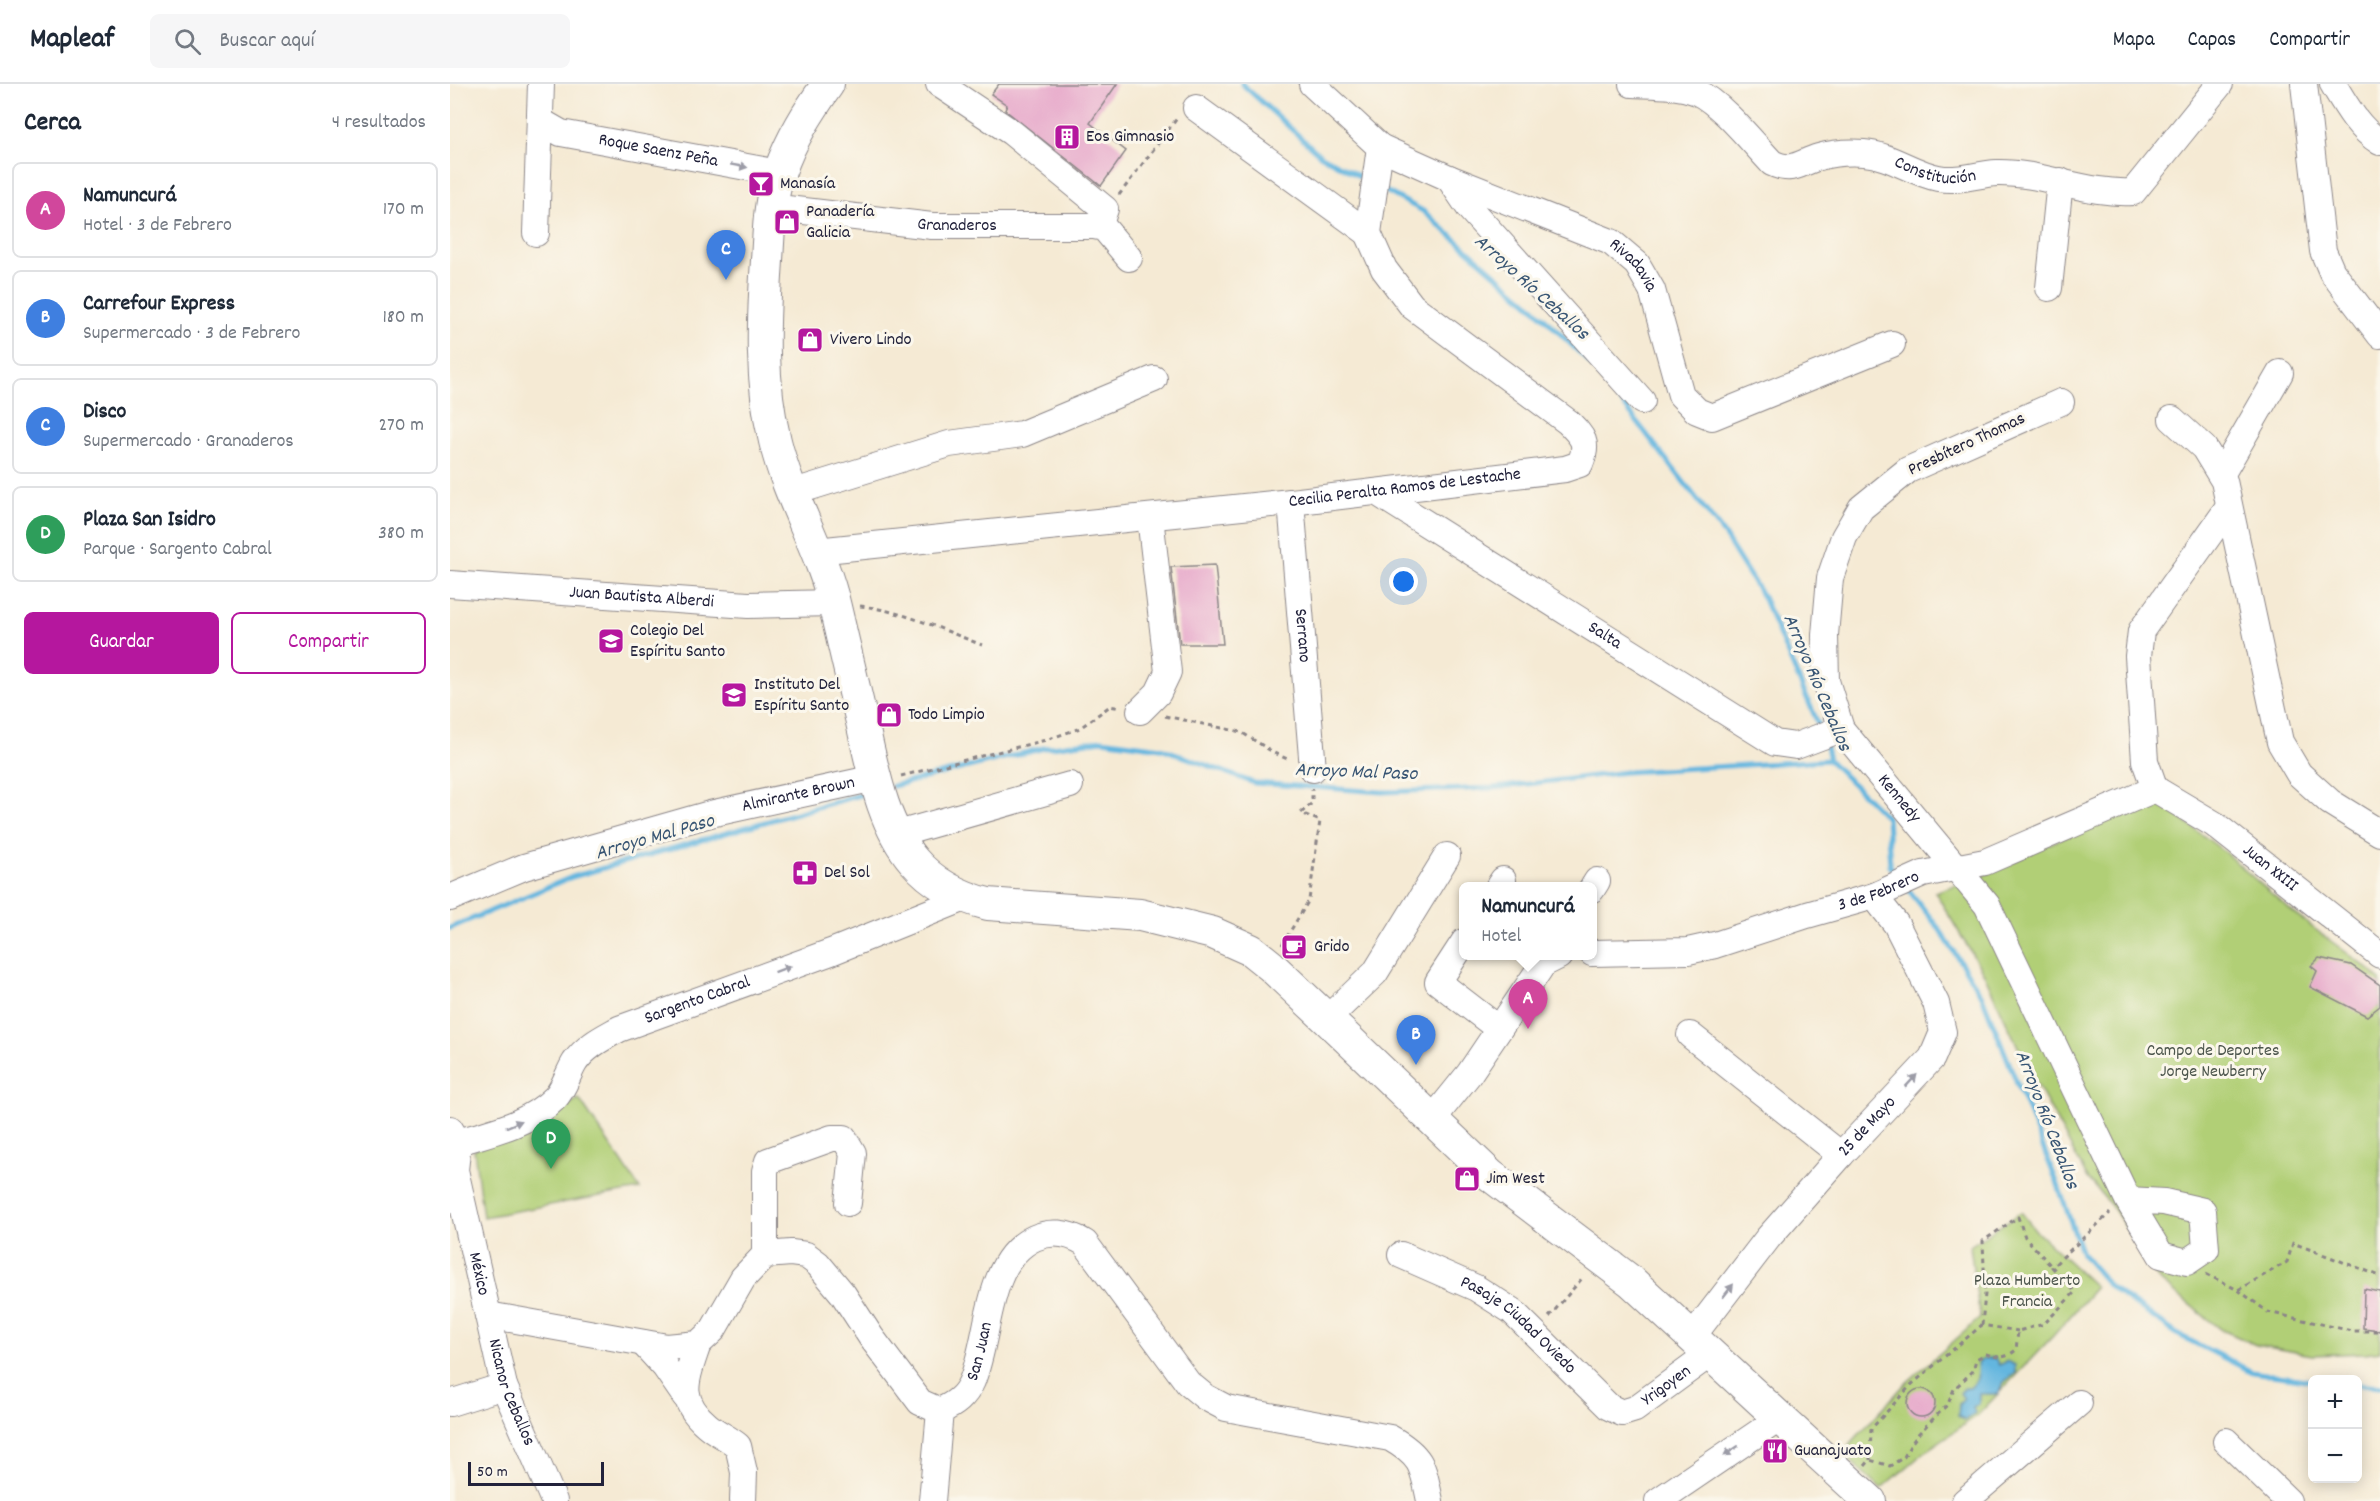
<!DOCTYPE html>
<html lang="es">
<head>
<meta charset="utf-8">
<style>
	body { margin:0; font-family:Dekko,sans-serif; background:#f6f6f7; color:#1f2937 }
	.controls { position:absolute; right:18px; bottom:18px; display:grid; overflow:hidden; border-radius:9px; box-shadow:0 3px 15px #0003 }
	.controls button { width:54px; height:54px; display:grid; place-items:center; padding:0; border:0; border-bottom:2px solid #e0e1e3; background:#fff; color:#1f2937; font:30px sans-serif }
	.scale { position:absolute; left:18px; bottom:15px; width:136px; box-sizing:border-box; padding-left:6px; border:3px solid #22223b; border-top:0; font-size:16px; line-height:21px; white-space:nowrap; color:#22223b; -webkit-text-stroke:4px #fbf7ec; paint-order:stroke }
	.you { position:absolute; left:954px; top:498px; width:21px; height:21px; margin:-15px; border:4px solid #fff; border-radius:50%; background:#1a73e8; box-shadow:0 0 0 9px #1a73e833 }
	.badge { display:grid; place-items:center; width:39px; height:39px; border-radius:50%; background:#b5179e; color:#fff; font-size:20px; font-weight:700 }
	.pin { position:absolute; translate:-50% -50px; filter:drop-shadow(0 2px 3px #0008) }
	.pin::after { content:''; position:absolute; top:32px; width:21px; height:18px; background:inherit; clip-path:polygon(0 0,100% 0,50% 100%) }
	.popup { position:absolute; left:1009px; top:798px; width:138px; height:78px; box-sizing:border-box; display:grid; place-content:center; border-radius:9px; background:#fff; filter:drop-shadow(0 2px 4px #0005); font-size:20px; white-space:nowrap; color:#747a83 }
	.popup b { font-size:22px; color:#1f2937 }
	.popup::after { content:''; position:absolute; left:50%; top:100%; margin-left:-12px; border:12px solid transparent; border-top-color:#fff }
	.list { margin:0; padding:0; list-style:none }
	h2 { display:flex; justify-content:space-between; align-items:center; height:78px; margin:0; padding:0 24px; font-size:26px }
	h2 small { font-size:20px; font-weight:400; color:#747a83 }
	.list li { display:grid; grid-template-columns:39px 1fr auto; gap:18px; align-items:center; box-sizing:border-box; height:96px; margin:0 12px 12px; padding:0 12px; border:2px solid #e0e1e3; border-radius:9px }
	.list b { display:block; font-size:22px; white-space:nowrap }
	.list p { margin:0; font-size:20px; white-space:nowrap; color:#747a83 }
	.list em { font-size:20px; font-style:normal; color:#747a83 }
	.actions { display:flex; gap:12px; padding:18px 24px }
	.actions a { flex:1; padding:14px 0; border:2px solid #b5179e; border-radius:9px; text-align:center; font-size:21px; color:#b5179e }
	.actions .main { background:#b5179e; color:#fff }
	.icon { flex:none; width:33px; height:33px; fill:none; stroke:currentColor; stroke-width:2; stroke-linecap:round; stroke-linejoin:round }
	.map { position:relative; flex:none; width:1930px; height:1417px; overflow:hidden }
	header { display:flex; align-items:center; gap:36px; box-sizing:border-box; height:84px; padding:0 30px; background:#fff; border-bottom:2px solid #e0e1e3 }
	header strong { font-size:28px }
	nav { display:flex; gap:33px; margin-inline-start:auto; font-size:21px }
	.search { width:420px; height:54px; background:#f6f6f7; display:flex; align-items:center; gap:15px; box-sizing:border-box; padding:0 21px; border-radius:9px; color:#747a83; font-size:22px }
	main { display:flex }
	aside { flex:1; background:#fff }
	.map>svg:first-child { display:block }
	.green { fill:#b1cf76; stroke:#6a7858; stroke-width:1.5 }
	.water { fill:#63b6df; stroke:#426c8d; stroke-width:1.5 }
	.lines { fill:none; stroke-linecap:round; stroke-linejoin:round }
	.stream { stroke:#63b6df; stroke-width:5 }
	.building { fill:#e7aacb }
	.minor-casing { stroke:#8c8688; stroke-width:28 }
	.major-casing { stroke:#8c8688; stroke-width:34 }
	.path { stroke:#8c8688; stroke-width:3; stroke-dasharray:4.5 4.5; stroke-linecap:butt }
	.minor { stroke:#fff; stroke-width:26 }
	.major { stroke:#fff; stroke-width:32 }
	.oneway { fill:#9c9ca7 }
	.labels { text-anchor:middle; dominant-baseline:central; stroke-width:6; stroke-linejoin:round; paint-order:stroke }
	.poi-label { font-size:18px; fill:#22223b; stroke:#fbf7ec; text-anchor:start }
	.street-label { font-size:18px; fill:#22223b; stroke:#fbf7ec }
	.park-label { font-size:18px; fill:#4d564d; stroke:#fbf7ec }
	.water-label { font-size:20px; font-style:italic; fill:#395674; stroke:#fbf7ec }
</style>
</head>
<body>
<header>
<strong>Mapleaf</strong>
<div class="search"><svg class="icon" aria-label="search" viewBox="0 0 24 24"><circle cx="10" cy="10" r="6"/><path d="M15 15l6 6"/></svg>Buscar aquí</div>
<nav><a>Mapa</a><a>Capas</a><a>Compartir</a></nav>
</header>
<main>
<aside>
<h2>Cerca<small>4 resultados</small></h2>
<ul class="list">
<li><span class="badge" style="background:#d1479c">A</span><div><b>Namuncurá</b><p>Hotel · 3 de Febrero</p></div><em>170 m</em></li>
<li><span class="badge" style="background:#3f7fe0">B</span><div><b>Carrefour Express</b><p>Supermercado · 3 de Febrero</p></div><em>180 m</em></li>
<li><span class="badge" style="background:#3f7fe0">C</span><div><b>Disco</b><p>Supermercado · Granaderos</p></div><em>270 m</em></li>
<li><span class="badge" style="background:#2e9e5b">D</span><div><b>Plaza San Isidro</b><p>Parque · Sargento Cabral</p></div><em>380 m</em></li>
</ul>
<div class="actions"><a class="main">Guardar</a><a>Compartir</a></div>
</aside>
<div class="map">
<svg width="1930" height="1417" viewBox="0 0 1930 1417">
	<rect width="100%" height="100%" fill="#fbf7ec"/>
	<filter id="ink" filterUnits="userSpaceOnUse"><feTurbulence type="fractalNoise" baseFrequency=".0167" numOctaves="2"/><feDisplacementMap in="SourceGraphic" scale="12" xChannelSelector="R" yChannelSelector="G"/><feConvolveMatrix kernelMatrix="1 2 1 2 8 2 1 2 1" color-interpolation-filters="sRGB"/></filter>
	<filter id="wash" filterUnits="userSpaceOnUse"><feTurbulence type="fractalNoise" baseFrequency=".008" numOctaves="4" result="noise"/><feDisplacementMap in="SourceGraphic" scale="24" xChannelSelector="R" yChannelSelector="G"/><feGaussianBlur stdDeviation="1.35" result="paint"/><feColorMatrix in="noise" values="0 0 0 0 0 0 0 0 0 0 0 0 0 0 0 0 0 1.4 0 .05"/><feComposite in="paint" operator="in"/></filter>
	<g filter="url(#wash)">
		<rect width="100%" height="100%" fill="#f5ead4"/>
		<!-- green -->
		<g class="green">
			<path d="M1706,716L1771,765L1846,831L1920,886L1930,896V1267L1915,1269L1862,1271L1806,1261L1770,1245L1708,1195L1664,1125L1637,1093L1575,978L1534,890L1485,808L1529,793L1594,762Z"/>
			<path d="M129,1015L190,1105L33,1133L24,1066Z"/>
			<path d="M1571,1128L1587,1148L1646,1203L1603,1252L1528,1331L1476,1367L1431,1405L1392,1369L1455,1300L1530,1234L1520,1162Z"/>
		</g>
		<!-- water -->
		<path class="water" d="M1535,1274H1545L1549,1281L1558,1277L1565,1281V1289L1554,1298L1548,1310H1529V1319L1523,1323L1525,1329L1515,1336L1508,1332L1509,1320L1514,1315L1510,1309L1514,1304H1520C1534,1290 1523,1292 1529,1277Z"/>
		<g class="lines">
			<!-- stream -->
			<g class="stream">
				<path d="M792,0L870,71L918,97"/>
				<path d="M932,105L973,127L1084,224L1146,285L1271,446L1313,513L1370,644"/>
				<path d="M1375,659L1379,676L1437,734L1440,782L1449,793"/>
				<path d="M443,702L594,664L652,656L711,664L804,699L932,708L1044,704L1176,688L1379,676"/>
				<path d="M1458,805L1490,846L1532,912L1607,1098L1632,1170L1660,1203L1727,1250L1802,1288L1862,1297"/>
				<path d="M0,844L122,793L420,708"/>
				<path d="M1908,1300L1930,1302"/>
			</g>
		</g>
		<g id="blocks">
			<!-- building -->
			<g class="building">
				<path d="M549,0H667L640,39L676,67L651,102L555,26L557,21L541,10Z"/>
				<path d="M765,481L773,560H730L721,483Z"/>
				<path d="M1869,874L1901,881L1930,901V922L1917,932L1860,903L1867,887L1861,882Z"/>
				<path d="M1914,1205L1930,1208V1246L1913,1244Z"/>
				<circle cx="1471" cy="1319" r="14"/>
			</g>
		</g>
	</g>
	<g filter="url(#ink)">
		<use href="#blocks" fill-opacity="0" stroke="#8c8688" stroke-width="1.5"/>
		<g class="lines">
			<defs>
				<g id="minor">
					<path d="M489,0L561,48L655,125L651,137L644,142"/>
					<path id="s1" d="M862,0L930,63L999,94L1161,158L1187,180L1202,206L1231,311L1247,327L1262,333L1442,260"/>
					<path id="s2" d="M1182,0C1202,1 1228,0 1247,8C1272,20 1302,58 1322,79C1343,89 1349,79 1369,73C1383,69 1400,68 1414,69C1441,71 1462,89 1488,94C1509,98 1527,90 1547,89C1593,88 1637,111 1683,108L1770,0"/>
					<path d="M1854,0L1873,167L1882,188L1930,251"/>
					<path d="M1883,0C1896,22 1909,45 1930,58"/>
					<path d="M746,24L918,149"/>
					<path id="s3" d="M90,37L111,49L329,89"/>
					<path d="M999,94L1020,125L1192,317"/>
					<path id="s4" d="M320,123L482,142H644L654,144L679,174"/>
					<path d="M86,149L91,0"/>
					<path d="M1599,204L1610,97"/>
					<path id="s5" d="M1611,318L1458,386L1411,424L1394,453L1380,494L1375,551L1376,597L1391,645L1537,821L1678,1116L1711,1171L1737,1178L1756,1165L1753,1127L1714,1118L1678,1116"/>
					<path d="M1722,335L1754,364L1774,397L1830,658L1849,690L1880,718L1930,749"/>
					<path d="M1771,391L1830,289"/>
					<path id="s6" d="M926,408L1325,659L1346,662L1391,645"/>
					<path d="M341,409L499,360L572,350L704,295"/>
					<path id="s7" d="M841,418L863,685"/>
					<path id="s8" d="M366,467L841,418L1115,385L1130,380C1139,359 1133,353 1118,338L962,222L934,185L918,149L930,63"/>
					<path id="s9" d="M0,500L298,521L384,519"/>
					<path d="M690,627L708,609L718,588L700,433"/>
					<path d="M1705,705L1695,677L1688,572L1691,547L1779,423"/>
					<path id="s10" d="M1705,705L1764,740L1930,871"/>
					<path d="M448,750L620,701"/>
					<path d="M1049,802L1053,796"/>
					<path d="M1142,805L1147,797"/>
					<path id="s11" d="M0,814L74,783L260,730L425,694"/>
					<path d="M1014,858L988,898L1049,945"/>
					<path id="s12" d="M1142,869L1238,867L1265,861L1357,831L1424,812L1473,790L1535,778L1705,705"/>
					<path d="M877,935L925,889L997,772"/>
					<path d="M1240,951L1391,1071"/>
					<path d="M982,1036L1019,990L1093,880L1109,872"/>
					<path id="s13" d="M0,1045L8,1058L5,1086L54,1302L104,1417"/>
					<path id="s14" d="M8,1058C42,1048 79,1040 105,1014C114,1005 118,989 125,978C136,962 153,954 169,945L381,868L515,814"/>
					<path d="M315,1171V1087L318,1077L382,1054H394L403,1069L398,1119"/>
					<path id="s15" d="M951,1171L1026,1204L1062,1227L1159,1323L1172,1329L1185,1325L1260,1270"/>
					<path id="s16" d="M38,1231L217,1263L248,1260L263,1246L293,1194L315,1171L341,1169L356,1171L368,1180L393,1210L421,1253L470,1318L490,1327C505,1320 515,1313 522,1297C535,1264 536,1227 549,1195C564,1157 599,1136 635,1159L738,1299L755,1313L776,1324L940,1354C972,1372 973,1382 980,1417"/>
					<path id="s17" d="M1242,1253L1318,1154L1391,1071L1482,974L1493,948L1486,919L1446,840L1424,812"/>
					<path d="M193,1259L215,1283L235,1312"/>
					<path d="M248,1260C237,1293 225,1314 257,1341C266,1349 279,1354 288,1362L294,1388L293,1417"/>
					<path d="M0,1319L54,1302"/>
					<path d="M1776,1357L1838,1417"/>
					<path d="M482,1417L490,1327"/>
					<path d="M1208,1417L1330,1334"/>
					<path d="M1515,1417L1629,1319"/>
				</g>
				<path id="major" d="M378,0C359,27 341,55 330,87C319,116 319,146 317,176C313,237 310,297 325,357C339,415 372,466 385,523C394,561 403,600 412,638C423,685 432,740 464,777C483,799 510,813 538,820L690,831L763,849L801,866L821,882L877,935L1040,1091L1182,1198L1420,1417"/>
			</defs>
			<!-- minor casing -->
			<use href="#minor" class="minor-casing"/>
			<!-- major casing -->
			<use href="#major" class="major-casing"/>
			<!-- path -->
			<g class="path">
				<path d="M669,111L728,33"/>
				<path d="M410,522C451,526 493,546 532,561"/>
				<path d="M715,632L791,648L826,670L840,676"/>
				<path d="M451,692L596,656L630,644L660,622L670,624"/>
				<path d="M832,861L859,816L870,737L851,729L862,719V705"/>
				<path d="M1756,1190L1788,1206L1837,1178L1843,1159L1930,1192"/>
				<path d="M1788,1206L1818,1228L1902,1247H1930"/>
				<path d="M1099,1233L1134,1192"/>
				<path d="M1532,1241L1535,1210L1533,1157L1568,1133L1575,1153L1602,1183"/>
				<path d="M1420,1376L1421,1345L1461,1301L1532,1241L1568,1247"/>
				<path d="M1415,1382L1420,1376L1440,1382L1454,1373L1461,1360L1469,1349L1498,1320L1504,1305L1523,1287L1526,1275L1536,1270C1549,1274 1555,1275 1566,1266L1568,1247L1594,1240L1625,1208L1602,1183L1660,1129"/>
			</g>
			<!-- minor -->
			<use href="#minor" class="minor"/>
			<!-- major -->
			<use href="#major" class="major"/>
		</g>
		<!-- one-way arrows -->
		<defs><path id="oneway-solid" d="M-6-.8H1V-3.2L6.5 0L1 3.2V.8H-6Z" transform="scale(1.5)"/></defs>
		<g class="oneway">
			<use href="#oneway-solid" transform="translate(289 82) rotate(10)"/>
			<use href="#oneway-solid" transform="translate(333 885) rotate(-20)"/>
			<use href="#oneway-solid" transform="translate(1461 997) rotate(-47)"/>
			<use href="#oneway-solid" transform="translate(64 1040) rotate(-23)"/>
			<use href="#oneway-solid" transform="translate(1278 1207) rotate(-52)"/>
			<use href="#oneway-solid" transform="translate(1281 1367) rotate(146)"/>
		</g>
	</g>
	<!-- icons -->
	<defs>
		<symbol id="building-square" viewBox="-11 -11 22 22"><rect x="-9" y="-9" width="18" height="18" rx="4" fill="#b5179e" stroke="#fbf7ec"/><path d="M-4-6H4V6H1V3H-1V6H-4ZM-2.5-4.3h1.7v1.8h-1.7ZM.8-4.3h1.7v1.8H.8ZM-2.5-1h1.7V.8h-1.7ZM.8-1h1.7V.8H.8Z" fill="#fff"/></symbol>
		<symbol id="bar-square" viewBox="-11 -11 22 22"><rect x="-9" y="-9" width="18" height="18" rx="4" fill="#b5179e" stroke="#fbf7ec"/><path d="M-6-5H6L.8 .8V4.5H3.5V6h-7V4.5H-.8V.8Z" fill="#fff"/></symbol>
		<symbol id="shop-square" viewBox="-11 -11 22 22"><rect x="-9" y="-9" width="18" height="18" rx="4" fill="#b5179e" stroke="#fbf7ec"/><path d="M-5-2.5h2.3a2.7 3.5 0 0 1 5.4 0H5L5.5 6h-11ZM-1.5-2.5h3a1.5 2.3 0 0 0-3 0Z" fill="#fff"/></symbol>
		<symbol id="school-square" viewBox="-11 -11 22 22"><rect x="-9" y="-9" width="18" height="18" rx="4" fill="#b5179e" stroke="#fbf7ec"/><path d="M0-5L7-2L0 1L-7-2ZM-4 1L0 2.5L4 1V4Q0 6-4 4Z" fill="#fff"/></symbol>
		<symbol id="pharmacy-square" viewBox="-11 -11 22 22"><rect x="-9" y="-9" width="18" height="18" rx="4" fill="#b5179e" stroke="#fbf7ec"/><path d="M-2-6h4v4h4v4h-4v4h-4v-4h-4v-4h4Z" fill="#fff"/></symbol>
		<symbol id="cafe-square" viewBox="-11 -11 22 22"><rect x="-9" y="-9" width="18" height="18" rx="4" fill="#b5179e" stroke="#fbf7ec"/><path d="M-5.5-4.5H6V0H3Q3 3.5 0 3.5H-2.5Q-5.5 3.5-5.5 0ZM3-3.2v2h1.7v-2ZM-6 4.5H4V6H-6Z" fill="#fff"/></symbol>
		<symbol id="restaurant-square" viewBox="-11 -11 22 22"><rect x="-9" y="-9" width="18" height="18" rx="4" fill="#b5179e" stroke="#fbf7ec"/><path d="M-5-6h1v4h1v-4h1v4h1v-4h1v5L-1.5 .5V6h-2V.5L-5-1ZM5-6V6H3V1.5H1.5Q1.5-4 5-6Z" fill="#fff"/></symbol>
	</defs>
	<g fill-rule="evenodd">
		<use href="#building-square" x="602" y="38" width="30" height="30"/>
		<use href="#bar-square" x="296" y="85" width="30" height="30"/>
		<use href="#shop-square" x="322" y="123" width="30" height="30"/>
		<use href="#shop-square" x="345" y="241" width="30" height="30"/>
		<use href="#school-square" x="146" y="542" width="30" height="30"/>
		<use href="#school-square" x="269" y="596" width="30" height="30"/>
		<use href="#shop-square" x="424" y="616" width="30" height="30"/>
		<use href="#pharmacy-square" x="340" y="774" width="30" height="30"/>
		<use href="#cafe-square" x="829" y="848" width="30" height="30"/>
		<use href="#shop-square" x="1002" y="1080" width="30" height="30"/>
		<use href="#restaurant-square" x="1310" y="1352" width="30" height="30"/>
	</g>
	<g class="labels">
		<!-- poi labels -->
		<g class="poi-label">
			<text x="636" y="53">Eos Gimnasio</text>
			<text x="330" y="100">Manasía</text>
			<text x="356" y="128">Panadería<tspan x="356" dy="21">Galicia</tspan></text>
			<text x="380" y="256">Vivero Lindo</text>
			<text x="180" y="547">Colegio Del<tspan x="180" dy="21">Espíritu Santo</tspan></text>
			<text x="304" y="601">Instituto Del<tspan x="304" dy="21">Espíritu Santo</tspan></text>
			<text x="458" y="631">Todo Limpio</text>
			<text x="374" y="789">Del Sol</text>
			<text x="864" y="863">Grido</text>
			<text x="1036" y="1095">Jim West</text>
			<text x="1344" y="1367">Guanajuato</text>
		</g>
		<!-- street labels -->
		<g class="street-label">
			<text stroke="none"><textPath href="#s3" startOffset="123">Roque Saenz Peña</textPath></text>
			<text stroke="none"><textPath href="#s2" startOffset="339">Constitución</textPath></text>
			<text stroke="none"><textPath href="#s4" startOffset="188">Granaderos</textPath></text>
			<text stroke="none"><textPath href="#s1" startOffset="375">Rivadavia</textPath></text>
			<text transform="translate(1517 361) rotate(-25)">Presbítero Thomas</text>
			<text stroke="none"><textPath href="#s8" startOffset="592">Cecilia Peralta Ramos de Lestache</textPath></text>
			<text stroke="none"><textPath href="#s9" startOffset="192">Juan Bautista Alberdi</textPath></text>
			<text stroke="none"><textPath href="#s7" startOffset="134">Serrano</textPath></text>
			<text stroke="none"><textPath href="#s6" startOffset="270">Salta</textPath></text>
			<text stroke="none"><textPath href="#s11" startOffset="364">Almirante Brown</textPath></text>
			<text stroke="none"><textPath href="#s5" startOffset="549">Kennedy</textPath></text>
			<text stroke="none"><textPath href="#s10" startOffset="140">Juan XXIII</textPath></text>
			<text stroke="none"><textPath href="#s12" startOffset="296">3 de Febrero</textPath></text>
			<text stroke="none"><textPath href="#s14" startOffset="288">Sargento Cabral</textPath></text>
			<text stroke="none"><textPath href="#s17" startOffset="274">25 de Mayo</textPath></text>
			<text stroke="none"><textPath href="#s13" startOffset="150">México</textPath></text>
			<text stroke="none"><textPath href="#s15" startOffset="138">Pasaje Ciudad Oviedo</textPath></text>
			<text stroke="none"><textPath href="#s16" startOffset="651">San Juan</textPath></text>
			<text stroke="none"><textPath href="#s15" startOffset="328">Yrigoyen</textPath></text>
			<text stroke="none"><textPath href="#s13" startOffset="273">Nicanor Ceballos</textPath></text>
		</g>
		<!-- park labels -->
		<g class="park-label">
			<text x="1763" y="967">Campo de Deportes<tspan x="1763" dy="21">Jorge Newberry</tspan></text>
			<text x="1577" y="1197">Plaza Humberto<tspan x="1577" dy="21">Francia</tspan></text>
		</g>
		<!-- water labels -->
		<g class="water-label">
			<text transform="translate(1081 204) rotate(42)">Arroyo Río Ceballos</text>
			<text transform="translate(1366 599) rotate(67)">Arroyo Río Ceballos</text>
			<text transform="translate(906 689) rotate(2)">Arroyo Mal Paso</text>
			<text transform="translate(205 754) rotate(-16)">Arroyo Mal Paso</text>
			<text transform="translate(1596 1036) rotate(69)">Arroyo Río Ceballos</text>
		</g>
	</g>
</svg>
<div class="controls">
<button>+</button>
<button>−</button>
</div>
<div class="scale">50 m</div>
<div class="you"></div>
<div class="pin badge" style="left:1078px;top:945px;background:#d1479c">A</div>
<div class="popup"><b>Namuncurá</b>Hotel</div>
<div class="pin badge" style="left:966px;top:981px;background:#3f7fe0">B</div>
<div class="pin badge" style="left:276px;top:196px;background:#3f7fe0">C</div>
<div class="pin badge" style="left:101px;top:1085px;background:#2e9e5b">D</div>
</div>
</main>
</body>
</html>
